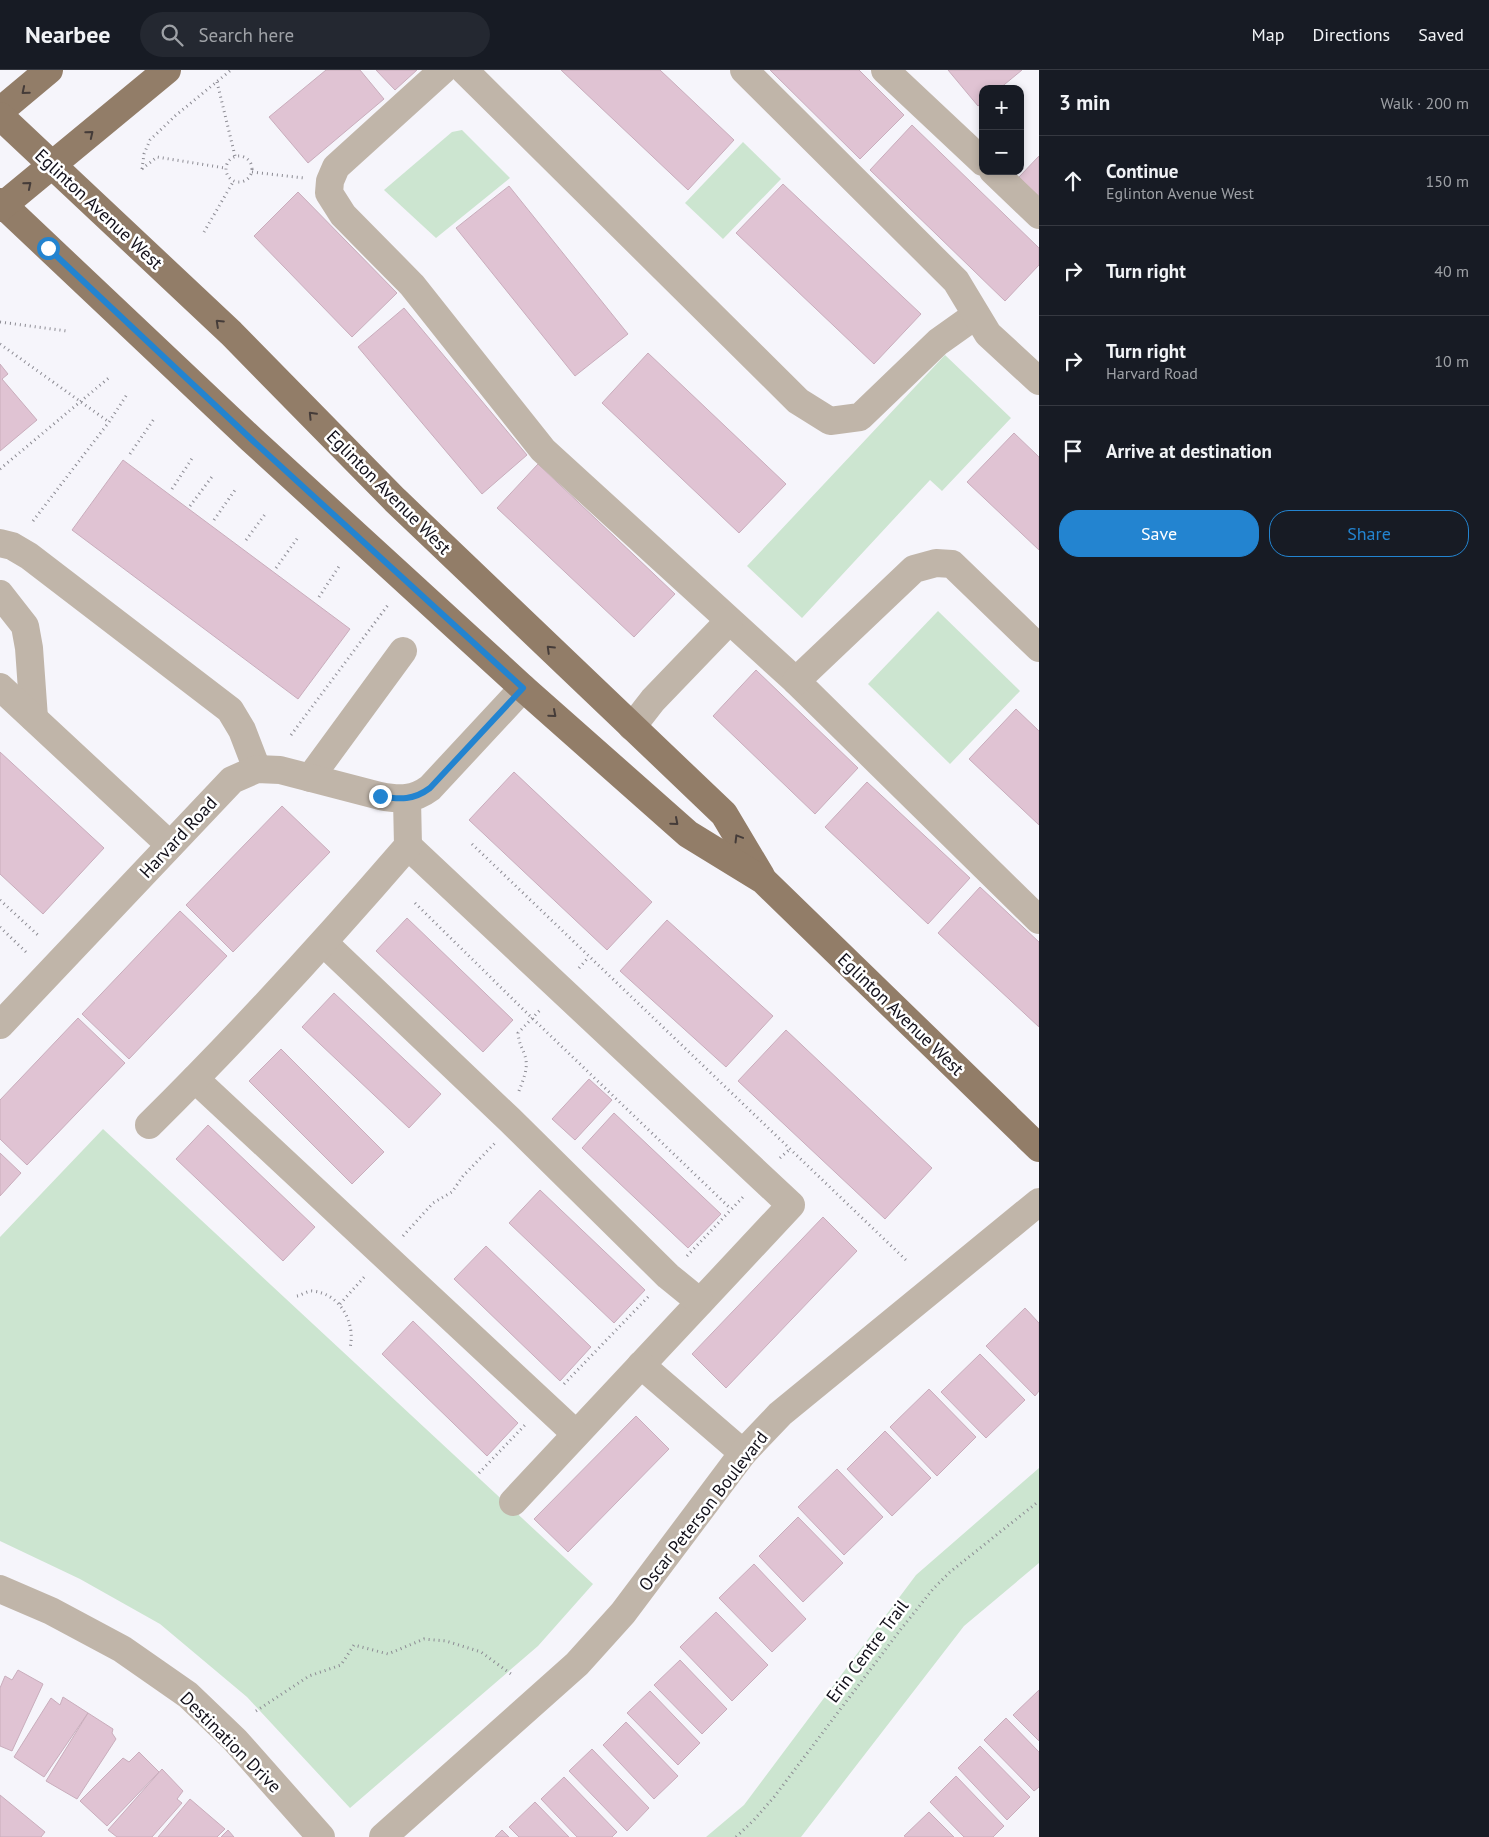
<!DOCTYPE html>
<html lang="en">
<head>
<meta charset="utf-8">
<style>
	body { margin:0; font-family:"PT Sans",sans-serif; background:#242831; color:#f1f3f6 }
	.controls { position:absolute; right:15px; top:15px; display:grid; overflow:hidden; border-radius:10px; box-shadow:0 2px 8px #0003 }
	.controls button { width:45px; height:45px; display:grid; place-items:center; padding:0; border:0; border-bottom:1px solid #363941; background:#171b24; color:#f1f3f6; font:25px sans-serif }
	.stop { position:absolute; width:15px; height:15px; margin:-11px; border:4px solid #2384d0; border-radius:50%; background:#fff }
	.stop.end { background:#2384d0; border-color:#fff; box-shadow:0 1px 5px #0008 }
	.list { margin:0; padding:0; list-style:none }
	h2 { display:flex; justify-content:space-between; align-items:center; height:65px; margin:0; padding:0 20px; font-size:21px }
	h2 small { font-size:16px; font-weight:400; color:#9ea1a6 }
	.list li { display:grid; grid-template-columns:32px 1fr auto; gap:15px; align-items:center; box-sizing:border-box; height:90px; padding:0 20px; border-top:1px solid #363941 }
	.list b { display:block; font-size:19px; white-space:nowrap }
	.list p { margin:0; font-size:16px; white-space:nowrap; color:#9ea1a6 }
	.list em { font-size:16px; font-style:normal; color:#9ea1a6 }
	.actions { display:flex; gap:10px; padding:15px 20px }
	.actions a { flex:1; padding:11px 0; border:1px solid #2384d0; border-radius:20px; text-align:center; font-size:18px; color:#2384d0 }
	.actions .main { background:#2384d0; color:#fff }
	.icon { flex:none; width:28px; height:28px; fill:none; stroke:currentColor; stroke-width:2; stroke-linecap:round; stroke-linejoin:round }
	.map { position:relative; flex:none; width:1039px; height:1767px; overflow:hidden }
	header { display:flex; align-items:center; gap:30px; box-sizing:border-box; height:70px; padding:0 25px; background:#171b24; border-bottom:1px solid #363941 }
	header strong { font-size:24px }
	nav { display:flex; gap:28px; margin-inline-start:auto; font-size:18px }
	.search { width:350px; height:45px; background:#242831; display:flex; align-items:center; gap:12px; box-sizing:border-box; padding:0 18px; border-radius:28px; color:#9ea1a6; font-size:19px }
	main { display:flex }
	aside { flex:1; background:#171b24 }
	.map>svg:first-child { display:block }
	.green { fill:#cce5d0 }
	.building { fill:#e0c3d3; stroke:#c9adbc }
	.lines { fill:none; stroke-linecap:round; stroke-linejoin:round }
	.path { stroke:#8c8b93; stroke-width:3; stroke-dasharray:1 4; stroke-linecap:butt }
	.minor { stroke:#c0b5a9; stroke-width:28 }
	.major { stroke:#927d68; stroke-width:28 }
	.oneway { stroke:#453c39 }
	.route { stroke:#2384d0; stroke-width:6 }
	.labels { text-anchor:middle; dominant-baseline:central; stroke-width:5; stroke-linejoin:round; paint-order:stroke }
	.street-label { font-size:18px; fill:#12101a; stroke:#fff }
</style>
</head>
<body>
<header>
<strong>Nearbee</strong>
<div class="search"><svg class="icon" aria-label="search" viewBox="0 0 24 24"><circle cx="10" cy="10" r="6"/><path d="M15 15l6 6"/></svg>Search here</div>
<nav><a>Map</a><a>Directions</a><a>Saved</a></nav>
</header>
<main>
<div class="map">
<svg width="1039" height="1767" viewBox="0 0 1039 1767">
	<rect width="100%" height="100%" fill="#f6f5fb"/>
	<!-- green -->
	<g class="green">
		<path d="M462,60L510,108L436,168L384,120L452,62Z"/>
		<path d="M743,72L781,109L723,169L685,133Z"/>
		<path d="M945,285L1011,348L942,421L930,410L802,548L747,496Z"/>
		<path d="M938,541L1020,621L950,694L868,614Z"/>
		<path d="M103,1059L593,1514L538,1576L350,1738L247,1627L160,1554L80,1509L0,1471V1167Z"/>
		<path d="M1039,1398V1493L964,1556L801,1767H706L744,1735L916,1505Z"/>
	</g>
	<!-- building -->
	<g class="building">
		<path d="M326,0H360L384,29L308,93L269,47Z"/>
		<path d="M376,0H417L395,20Z"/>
		<path d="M561,0H660L734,70L688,120Z"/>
		<path d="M770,0H859L904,45L860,89Z"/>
		<path d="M948,0H1022L999,19H983V32L978,36Z"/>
		<path d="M912,55L1039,178V195L1005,231L870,100Z"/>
		<path d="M1039,86V127L1019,107Z"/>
		<path d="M783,114L921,244L874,294L736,163Z"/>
		<path d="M509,116L628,264L575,306L456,158Z"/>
		<path d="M298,122L397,223L352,267L254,166Z"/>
		<path d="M404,238L527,385L482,424L358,277Z"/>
		<path d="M648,283L786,414L739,463L602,333Z"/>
		<path d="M0,294L8,304L2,309L37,350L0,381Z"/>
		<path d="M1014,363L1039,387V480L967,412Z"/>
		<path d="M123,390L350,559L298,629L72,460Z"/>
		<path d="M538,394L675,524L634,567L497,438Z"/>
		<path d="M756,600L858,698L815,744L713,646Z"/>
		<path d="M1016,639L1039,661V755L969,689Z"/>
		<path d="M0,682L104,778L43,844L0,804Z"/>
		<path d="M514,702L652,832L607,880L469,750Z"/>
		<path d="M867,712L970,808L928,854L825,757Z"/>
		<path d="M282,736L330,782L233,882L186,835Z"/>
		<path d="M980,817L1039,872V957L938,863Z"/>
		<path d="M180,841L227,886L129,989L82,944Z"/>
		<path d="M407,848L513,950L483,982L376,881Z"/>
		<path d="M667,850L773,946L726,997L620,901Z"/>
		<path d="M334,923L441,1024L409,1058L302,957Z"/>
		<path d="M78,948L125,993L27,1095L0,1069V1030Z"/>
		<path d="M786,960L932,1098L885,1149L738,1011Z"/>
		<path d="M281,979L384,1082L352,1114L249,1011Z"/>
		<path d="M589,1009L612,1030L575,1070L552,1049Z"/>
		<path d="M614,1043L721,1144L688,1178L582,1078Z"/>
		<path d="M208,1055L315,1157L283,1191L176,1089Z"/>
		<path d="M0,1083L21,1103L0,1126Z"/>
		<path d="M540,1120L645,1220L614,1253L509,1153Z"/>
		<path d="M823,1147L857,1181L726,1318L692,1284Z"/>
		<path d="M486,1176L591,1277L560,1311L454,1209Z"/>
		<path d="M1025,1238L1039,1253V1321L1035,1326L986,1276Z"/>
		<path d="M413,1251L518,1353L487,1386L382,1284Z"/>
		<path d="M980,1284L1025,1330L986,1368L941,1322Z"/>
		<path d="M929,1319L976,1367L937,1406L890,1357Z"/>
		<path d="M636,1346L669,1379L568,1482L534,1449Z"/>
		<path d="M885,1361L931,1408L892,1446L847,1399Z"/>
		<path d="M837,1399L883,1447L844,1485L798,1437Z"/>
		<path d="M798,1447L843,1493L803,1532L759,1486Z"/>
		<path d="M754,1494L806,1549L772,1582L719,1528Z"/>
		<path d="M716,1542L768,1595L732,1631L680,1577Z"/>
		<path d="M680,1590L727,1639L702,1664L654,1615Z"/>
		<path d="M18,1600L43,1614L12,1681L0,1676V1618L5,1606L12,1610Z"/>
		<path d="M1039,1620V1671L1013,1645Z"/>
		<path d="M650,1621L700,1673L678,1695L627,1643Z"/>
		<path d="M63,1627L88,1643L44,1707L14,1687L51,1628L60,1635Z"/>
		<path d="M88,1643L113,1659L112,1663L116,1669L77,1729L46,1711Z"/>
		<path d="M1006,1648L1039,1682V1717L1034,1721L984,1670Z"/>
		<path d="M626,1652L678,1706L654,1729L603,1675Z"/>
		<path d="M980,1676L1030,1727L1007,1750L958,1698Z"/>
		<path d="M592,1679L649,1738L627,1761L569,1701Z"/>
		<path d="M139,1682L159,1702L107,1756L80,1731L123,1688L129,1692Z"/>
		<path d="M162,1699L183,1721L177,1729L182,1733L152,1767H117L108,1760Z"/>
		<path d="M956,1706L1004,1756L993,1767H964L930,1732Z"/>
		<path d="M564,1707L617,1762L612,1767H577L541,1729Z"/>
		<path d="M0,1725L45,1762L41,1767H0Z"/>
		<path d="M190,1729L225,1759L217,1767H158Z"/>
		<path d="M535,1732L569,1767H519L509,1757Z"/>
		<path d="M929,1742L954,1767H906L904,1766Z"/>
		<path d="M228,1760L234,1767H221Z"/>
		<path d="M502,1760L509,1767H495Z"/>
	</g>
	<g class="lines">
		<!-- path -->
		<g class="path">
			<path d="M217,12L235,86"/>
			<circle cx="239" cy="99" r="13"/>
			<path d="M142,99L144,84L150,70L175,46L231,0"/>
			<path d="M142,99L157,87L225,98"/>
			<path d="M252,102L304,108"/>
			<path d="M204,162L233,112"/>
			<path d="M0,252L67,261"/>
			<path d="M0,274L109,352"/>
			<path d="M130,384L154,349"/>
			<path d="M0,399L111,306"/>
			<path d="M172,419L193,387"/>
			<path d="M190,436L214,404"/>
			<path d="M214,450L235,420"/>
			<path d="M33,451L109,352L128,323"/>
			<path d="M246,470L266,443"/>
			<path d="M276,498L299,466"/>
			<path d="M319,527L340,495"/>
			<path d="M291,665L388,535"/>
			<path d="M472,774L908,1192"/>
			<path d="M0,830L40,867"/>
			<path d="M415,833L532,948L731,1139"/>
			<path d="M0,857L28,884"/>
			<path d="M579,898L589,887"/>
			<path d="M519,1021C523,1010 529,998 525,986C522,977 519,974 518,963L541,939"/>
			<path d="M780,1088L790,1079"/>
			<path d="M403,1166L433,1133L452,1122L463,1106L495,1073"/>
			<path d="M687,1186L743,1127"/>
			<path d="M297,1226C302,1225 307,1221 312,1221C340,1223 356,1253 350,1278"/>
			<path d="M340,1234L366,1205"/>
			<path d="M564,1314L650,1225"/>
			<path d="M479,1403L525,1355"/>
			<path d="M256,1641L309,1606L341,1595L354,1575L388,1584L424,1569L446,1571L481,1582L511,1604"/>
			<path d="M736,1767L754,1750L774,1727L901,1559L933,1519L950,1502L1039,1431"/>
		</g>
		<!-- minor -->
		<g class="minor">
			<path d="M443,0L336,97L330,111L329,123L343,145L412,215L543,380L796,611L1039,850"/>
			<path d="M464,0L798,331L830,351L860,347L938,272L976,245"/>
			<path d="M744,0L956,211L988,264L1039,311"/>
			<path d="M885,0L983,92"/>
			<path d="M993,101L1039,145"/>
			<path d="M0,473L12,476L29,486L230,640L242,660L257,699"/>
			<path d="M0,524L25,556L29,578L34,648"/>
			<path d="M796,611L914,499L936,493L952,494L1039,578"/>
			<path d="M0,617L170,775"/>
			<path d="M632,657L653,630L729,551"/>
			<path d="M310,708L403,581"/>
			<path d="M408,776L791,1135L513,1432"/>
			<path d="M324,873L510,1050L668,1206L700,1232"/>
			<path d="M0,955L232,710L257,699L280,700L380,726C400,730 414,730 430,718L523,618"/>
			<path d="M195,1009L576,1364"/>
			<path d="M149,1055C239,966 325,872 408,776L407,729"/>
			<path d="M641,1295L743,1383"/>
			<path d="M0,1519L51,1541L122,1579L188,1625L235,1670L321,1767"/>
			<path d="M383,1767L577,1594L623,1543L743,1383L780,1344L1039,1132"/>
		</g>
		<!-- major -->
		<g class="major">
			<path d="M0,41L49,0"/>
			<path d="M0,46L231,263L395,430L724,744L761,806"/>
			<path d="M0,132L251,369L523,618L688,764L763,810L1039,1078"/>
			<path d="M0,138L167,0"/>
		</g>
	</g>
	<!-- one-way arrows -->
	<defs><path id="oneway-chevron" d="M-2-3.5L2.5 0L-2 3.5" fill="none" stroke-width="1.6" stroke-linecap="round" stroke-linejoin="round" transform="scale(1.25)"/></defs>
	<g class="oneway">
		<use href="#oneway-chevron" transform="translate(25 21) rotate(140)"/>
		<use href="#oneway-chevron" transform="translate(90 64) rotate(-39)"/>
		<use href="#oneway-chevron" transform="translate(28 115) rotate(-40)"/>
		<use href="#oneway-chevron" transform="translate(219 253) rotate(-137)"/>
		<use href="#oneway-chevron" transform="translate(312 345) rotate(-134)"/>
		<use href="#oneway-chevron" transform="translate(550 579) rotate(-136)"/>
		<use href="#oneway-chevron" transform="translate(553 644) rotate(41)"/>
		<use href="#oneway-chevron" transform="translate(675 752) rotate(41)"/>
		<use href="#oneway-chevron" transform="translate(738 768) rotate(-121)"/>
	</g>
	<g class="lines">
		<!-- route -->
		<path class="route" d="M48,178L251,369L523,618L430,718C414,730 400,730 380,726"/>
	</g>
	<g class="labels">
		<!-- street labels -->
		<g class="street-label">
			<text transform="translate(99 139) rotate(43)">Eglinton Avenue West</text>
			<text transform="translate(389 422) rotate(45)">Eglinton Avenue West</text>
			<text transform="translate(178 767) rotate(-47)">Harvard Road</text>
			<text transform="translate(901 944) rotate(44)">Eglinton Avenue West</text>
			<text transform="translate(703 1441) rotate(-52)">Oscar Peterson Boulevard</text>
			<text transform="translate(867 1581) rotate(-53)">Erin Centre Trail</text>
			<text transform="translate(231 1672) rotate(45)">Destination Drive</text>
		</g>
	</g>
</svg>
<div class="controls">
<button>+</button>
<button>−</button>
</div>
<div class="stop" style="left:48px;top:178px"></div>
<div class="stop end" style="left:380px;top:726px"></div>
</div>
<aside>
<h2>3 min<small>Walk · 200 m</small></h2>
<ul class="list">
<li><svg class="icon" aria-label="ahead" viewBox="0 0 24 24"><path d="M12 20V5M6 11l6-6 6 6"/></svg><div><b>Continue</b><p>Eglinton Avenue West</p></div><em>150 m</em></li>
<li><svg class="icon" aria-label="right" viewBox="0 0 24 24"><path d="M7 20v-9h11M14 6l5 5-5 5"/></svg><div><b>Turn right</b></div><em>40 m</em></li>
<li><svg class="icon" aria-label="right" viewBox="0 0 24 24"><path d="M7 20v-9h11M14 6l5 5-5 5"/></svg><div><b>Turn right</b><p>Harvard Road</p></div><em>10 m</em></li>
<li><svg class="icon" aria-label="arrive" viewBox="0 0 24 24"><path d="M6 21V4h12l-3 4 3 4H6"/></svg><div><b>Arrive at destination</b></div></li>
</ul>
<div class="actions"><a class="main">Save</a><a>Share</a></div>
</aside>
</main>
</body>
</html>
